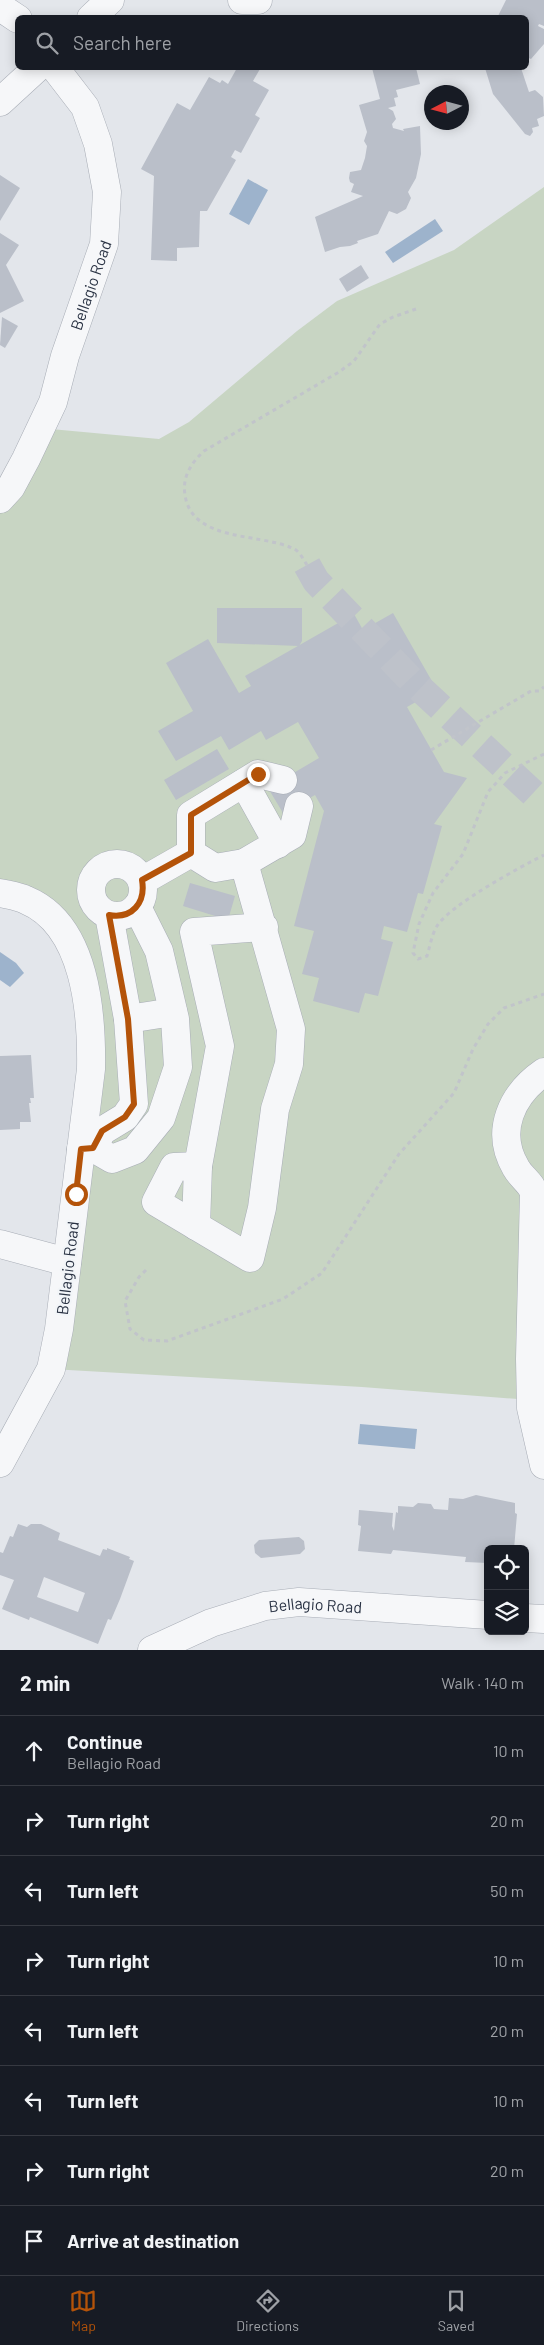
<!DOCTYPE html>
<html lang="en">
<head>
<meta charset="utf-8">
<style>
	body { margin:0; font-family:Barlow,sans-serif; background:#242831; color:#f1f3f6 }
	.controls { position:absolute; right:15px; bottom:15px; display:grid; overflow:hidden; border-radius:8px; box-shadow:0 2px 12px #0003 }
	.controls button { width:45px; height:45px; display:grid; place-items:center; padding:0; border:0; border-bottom:1px solid #363941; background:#171b24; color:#f1f3f6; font:25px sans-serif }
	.compass { position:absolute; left:424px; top:85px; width:45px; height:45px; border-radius:50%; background:#171b24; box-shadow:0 2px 12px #0003; rotate:264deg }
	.stop { position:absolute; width:15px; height:15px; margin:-11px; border:4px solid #b45309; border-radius:50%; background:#fff }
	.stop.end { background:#b45309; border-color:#fff; box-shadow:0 1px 5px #0008 }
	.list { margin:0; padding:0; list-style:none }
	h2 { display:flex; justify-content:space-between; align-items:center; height:65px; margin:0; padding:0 20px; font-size:21px }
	h2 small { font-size:16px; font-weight:400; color:#9ea1a6 }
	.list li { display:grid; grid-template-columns:32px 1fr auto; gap:15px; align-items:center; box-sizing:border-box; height:70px; padding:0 20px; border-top:1px solid #363941 }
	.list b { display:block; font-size:19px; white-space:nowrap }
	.list p { margin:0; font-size:16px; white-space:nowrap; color:#9ea1a6 }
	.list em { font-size:16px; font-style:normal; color:#9ea1a6 }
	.icon { flex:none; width:28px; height:28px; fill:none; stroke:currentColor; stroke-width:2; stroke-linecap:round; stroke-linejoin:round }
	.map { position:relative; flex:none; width:544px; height:1650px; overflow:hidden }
	.search { position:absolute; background:#171b24; box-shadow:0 2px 12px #0003; left:15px; right:15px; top:15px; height:55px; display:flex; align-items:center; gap:12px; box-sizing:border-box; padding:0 18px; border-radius:8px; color:#9ea1a6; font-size:19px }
	.sheet { height:625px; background:#171b24 }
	nav { display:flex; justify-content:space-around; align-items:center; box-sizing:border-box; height:70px; border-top:1px solid #363941; background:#171b24; font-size:14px; color:#9ea1a6 }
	nav a { display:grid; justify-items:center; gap:2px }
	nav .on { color:#b45309 }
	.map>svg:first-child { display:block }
	.green { fill:#c8d5c3 }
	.water { fill:#9db3cc }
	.building { fill:#babfc9; fill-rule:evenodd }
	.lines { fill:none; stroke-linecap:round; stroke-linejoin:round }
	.minor-tunnel { stroke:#bec2ca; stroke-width:28; stroke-dasharray:28 14; stroke-linecap:butt }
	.minor-casing { stroke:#a8adb6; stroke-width:29 }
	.path { stroke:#c1c4ca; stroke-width:3; stroke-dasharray:4 4; stroke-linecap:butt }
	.minor { stroke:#f6f7f9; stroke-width:28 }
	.route { stroke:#b45309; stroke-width:6 }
	.labels { text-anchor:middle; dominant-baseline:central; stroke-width:4.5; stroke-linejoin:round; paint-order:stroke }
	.street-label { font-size:16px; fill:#2a3344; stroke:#f2f5f8 }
</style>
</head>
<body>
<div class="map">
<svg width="544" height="1650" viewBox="0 0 544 1650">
	<rect width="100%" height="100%" fill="#e3e6eb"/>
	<!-- green -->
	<path class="green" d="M544,187V1480L537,1467L518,1399L362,1387L51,1369L87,1100L70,943L0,893V499L40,428L159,439L189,422L297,331L337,301L454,250Z"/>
	<!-- water -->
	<g class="water">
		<path d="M248,179L268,190L249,225L229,214Z"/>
		<path d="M435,219L443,231L393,263L385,252Z"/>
		<path d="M0,952L16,963L24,973L10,987L0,980Z"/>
		<path d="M360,1424L417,1429L415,1449L358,1444Z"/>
	</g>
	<!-- building -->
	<g class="building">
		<path d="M506,0H544V26L539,24L538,26L544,29V44L531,59L526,57V18H497Z"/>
		<path d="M237,68L260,69L253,81L269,90L255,115L260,118L241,153L235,150L231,157L236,160L207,211H200L199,247L177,248V261L151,260L154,176L141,169L177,103L190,110L209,77L220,83L222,80L228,84Z"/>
		<path d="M372,68H416L420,84L396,90L398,97L394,98L396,106L388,108L393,111L396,119L392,124L393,128L404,131L403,129L420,126L421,154L416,178L408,192L411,198L406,209L397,214L389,211L378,234L357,241L358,243L350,246L340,247L325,252L315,217L363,196L351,192L354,184L350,182L349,178L350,172L361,170L365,158L367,146L364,141L367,132L359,105L380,99Z"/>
		<path d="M485,68H521L529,92L535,90L543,97L544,116L537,119L539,126L532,128L533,132L530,136L525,134L493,94Z"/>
		<path d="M0,175L20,188L0,221Z"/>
		<path d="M0,233L19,245L6,265L24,301L0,313Z"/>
		<path d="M361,265L369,278L347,292L339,279Z"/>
		<path d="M2,317L18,326L5,348L0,345Z"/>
		<path d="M217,608H302V641L299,646L217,643Z"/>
		<path d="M393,613L437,690L407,707L444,772L467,778L434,824L442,826L423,894L418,893L407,932L384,926L381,939L393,942L378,996L365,993L359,1013L313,1001L319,978L302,974L314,931L294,926L324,811L315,795L283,813L268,788L319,758L298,722L266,740L261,731L229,750L221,736L176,761L158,731L193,711L166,663L208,639L239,693L251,686L245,676L354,614L363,630Z"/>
		<path d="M217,749L229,769L176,800L164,780Z"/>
		<path d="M190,883L235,896L228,920L183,906Z"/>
		<path d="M31,1055L34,1098H30L31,1103H29L31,1122H20V1129L0,1130V1056Z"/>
		<path d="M476,1495L515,1503V1513L517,1514L514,1549H488V1563L465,1562L466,1557L393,1550L391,1554L358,1551L361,1526L358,1525L359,1510L393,1513L392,1526L394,1531L396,1512L398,1513V1506L413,1507L418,1503L431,1504L434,1509L448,1510L449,1498L463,1499Z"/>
		<path d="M18,1524L27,1527L31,1524H41L60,1533L58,1540L100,1556L103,1549L107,1550V1548L130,1557L129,1559L134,1561L120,1599L111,1620L108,1619L98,1644L30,1617L29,1620L2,1609L14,1580L0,1575V1552L3,1553L10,1536L13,1537ZM44,1577L85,1593L78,1612L37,1597Z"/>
		<path d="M299,1537L304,1541L305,1549L300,1554L261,1558L255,1553L254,1545L259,1540Z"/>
	</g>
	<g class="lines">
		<!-- minor-tunnel -->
		<path class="minor-tunnel" d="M307,565L316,581L412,681L537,797L544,801"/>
		<defs>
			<g id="minor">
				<path d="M242,0H258"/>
				<path d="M0,7L18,19"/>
				<path d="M91,18L110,0"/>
				<path d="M0,102L37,68"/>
				<path id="s1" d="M0,499L11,487L26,459L53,402L65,356L104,244L107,192L98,144L85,107L55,68"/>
				<path d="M283,780L258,774L191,815V853L215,868L244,863L292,835L299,806"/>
				<path d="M244,783L278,844"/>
				<circle cx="117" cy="890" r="26"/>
				<path d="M142,881L191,853"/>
				<path d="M0,893C8,895 18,896 26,900C86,925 92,1014 91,1069L59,1329L51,1369L0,1463"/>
				<path d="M128,1019L173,1012"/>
				<path d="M544,1072C512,1094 494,1131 516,1168C521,1177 532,1184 534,1193L530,1359L531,1408L544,1465"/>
				<path d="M93,1148L102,1131L125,1117L134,1104L128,1019L109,915"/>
				<path d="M81,1149L93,1148L112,1159L135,1150L161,1118L178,1067L175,1019L159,951L137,907"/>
				<path d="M198,1166L174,1167L156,1202L250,1258L262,1208L275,1109L289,1064L291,1029L244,863"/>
				<path d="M196,1226L198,1166L220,1046L194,932L264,927"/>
				<path d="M0,1244L67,1262"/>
				<path d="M525,1618L544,1619"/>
				<path id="s2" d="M152,1650L211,1623L265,1606L299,1602L488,1615"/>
			</g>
		</defs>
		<!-- minor casing -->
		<use href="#minor" class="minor-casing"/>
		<!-- path -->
		<g class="path">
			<path d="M307,565C303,559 299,550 292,548C259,533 192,542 185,495C182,477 191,463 204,451L339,372L354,361L380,324L393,317L416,309"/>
			<path d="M431,750L531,691H539L544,687"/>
			<path d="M544,754L505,773L488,792L463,854L433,893L419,924L413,953L418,959L427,956C430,946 432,934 437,926C450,905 520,867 544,855"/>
			<path d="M146,1270L139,1277L125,1301L130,1329L144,1340L167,1341L283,1299L322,1273L399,1154L454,1093L473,1049L488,1024L504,1008L544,994"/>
		</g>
		<!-- minor -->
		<use href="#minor" class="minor"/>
	</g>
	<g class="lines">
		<!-- route -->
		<path class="route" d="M76,1194L81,1149L93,1148L102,1131L125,1117L134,1104L128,1019L109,915C132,919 146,903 142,880L191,853V815L258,774"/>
	</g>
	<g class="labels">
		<!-- street labels -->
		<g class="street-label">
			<text stroke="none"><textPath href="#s1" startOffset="234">Bellagio Road</textPath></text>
			<text transform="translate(67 1268) rotate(-83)">Bellagio Road</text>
			<text stroke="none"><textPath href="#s2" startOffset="172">Bellagio Road</textPath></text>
		</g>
	</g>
</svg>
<div class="controls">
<button><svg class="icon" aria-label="locate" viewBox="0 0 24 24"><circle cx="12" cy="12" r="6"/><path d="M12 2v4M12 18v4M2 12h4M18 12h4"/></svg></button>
<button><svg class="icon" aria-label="layers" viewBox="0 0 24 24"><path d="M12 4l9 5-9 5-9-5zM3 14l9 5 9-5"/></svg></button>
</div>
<svg class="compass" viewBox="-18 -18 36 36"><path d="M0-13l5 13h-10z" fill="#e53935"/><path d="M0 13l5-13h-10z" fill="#9ea1a6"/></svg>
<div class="stop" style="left:76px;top:1194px"></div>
<div class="stop end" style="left:258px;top:774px"></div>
<div class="search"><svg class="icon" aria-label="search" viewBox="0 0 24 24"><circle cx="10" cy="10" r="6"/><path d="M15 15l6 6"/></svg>Search here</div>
</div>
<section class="sheet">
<h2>2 min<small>Walk · 140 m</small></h2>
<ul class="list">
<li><svg class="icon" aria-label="ahead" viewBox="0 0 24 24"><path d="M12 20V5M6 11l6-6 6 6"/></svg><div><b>Continue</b><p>Bellagio Road</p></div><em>10 m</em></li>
<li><svg class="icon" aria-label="right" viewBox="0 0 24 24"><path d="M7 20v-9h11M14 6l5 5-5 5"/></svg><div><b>Turn right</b></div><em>20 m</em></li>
<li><svg class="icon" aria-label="left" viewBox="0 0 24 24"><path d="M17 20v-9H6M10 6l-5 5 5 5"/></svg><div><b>Turn left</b></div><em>50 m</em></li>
<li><svg class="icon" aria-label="right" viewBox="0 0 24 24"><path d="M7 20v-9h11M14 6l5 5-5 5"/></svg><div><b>Turn right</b></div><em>10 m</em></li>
<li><svg class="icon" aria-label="left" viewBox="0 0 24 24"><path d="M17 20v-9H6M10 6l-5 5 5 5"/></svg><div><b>Turn left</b></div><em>20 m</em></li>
<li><svg class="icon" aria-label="left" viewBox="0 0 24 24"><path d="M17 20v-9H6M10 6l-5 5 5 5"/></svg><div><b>Turn left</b></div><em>10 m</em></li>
<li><svg class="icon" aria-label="right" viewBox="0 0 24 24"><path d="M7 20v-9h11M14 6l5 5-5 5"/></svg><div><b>Turn right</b></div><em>20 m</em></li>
<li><svg class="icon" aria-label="arrive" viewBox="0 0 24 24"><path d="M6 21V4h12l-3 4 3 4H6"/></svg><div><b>Arrive at destination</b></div></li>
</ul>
</section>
<nav>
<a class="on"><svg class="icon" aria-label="map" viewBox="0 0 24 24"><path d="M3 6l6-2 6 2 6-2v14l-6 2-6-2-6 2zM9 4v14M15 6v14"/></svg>Map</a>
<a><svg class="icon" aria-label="directions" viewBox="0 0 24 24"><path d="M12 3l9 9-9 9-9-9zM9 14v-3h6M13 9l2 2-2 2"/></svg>Directions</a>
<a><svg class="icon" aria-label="saved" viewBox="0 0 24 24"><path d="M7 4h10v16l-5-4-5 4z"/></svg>Saved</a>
</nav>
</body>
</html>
